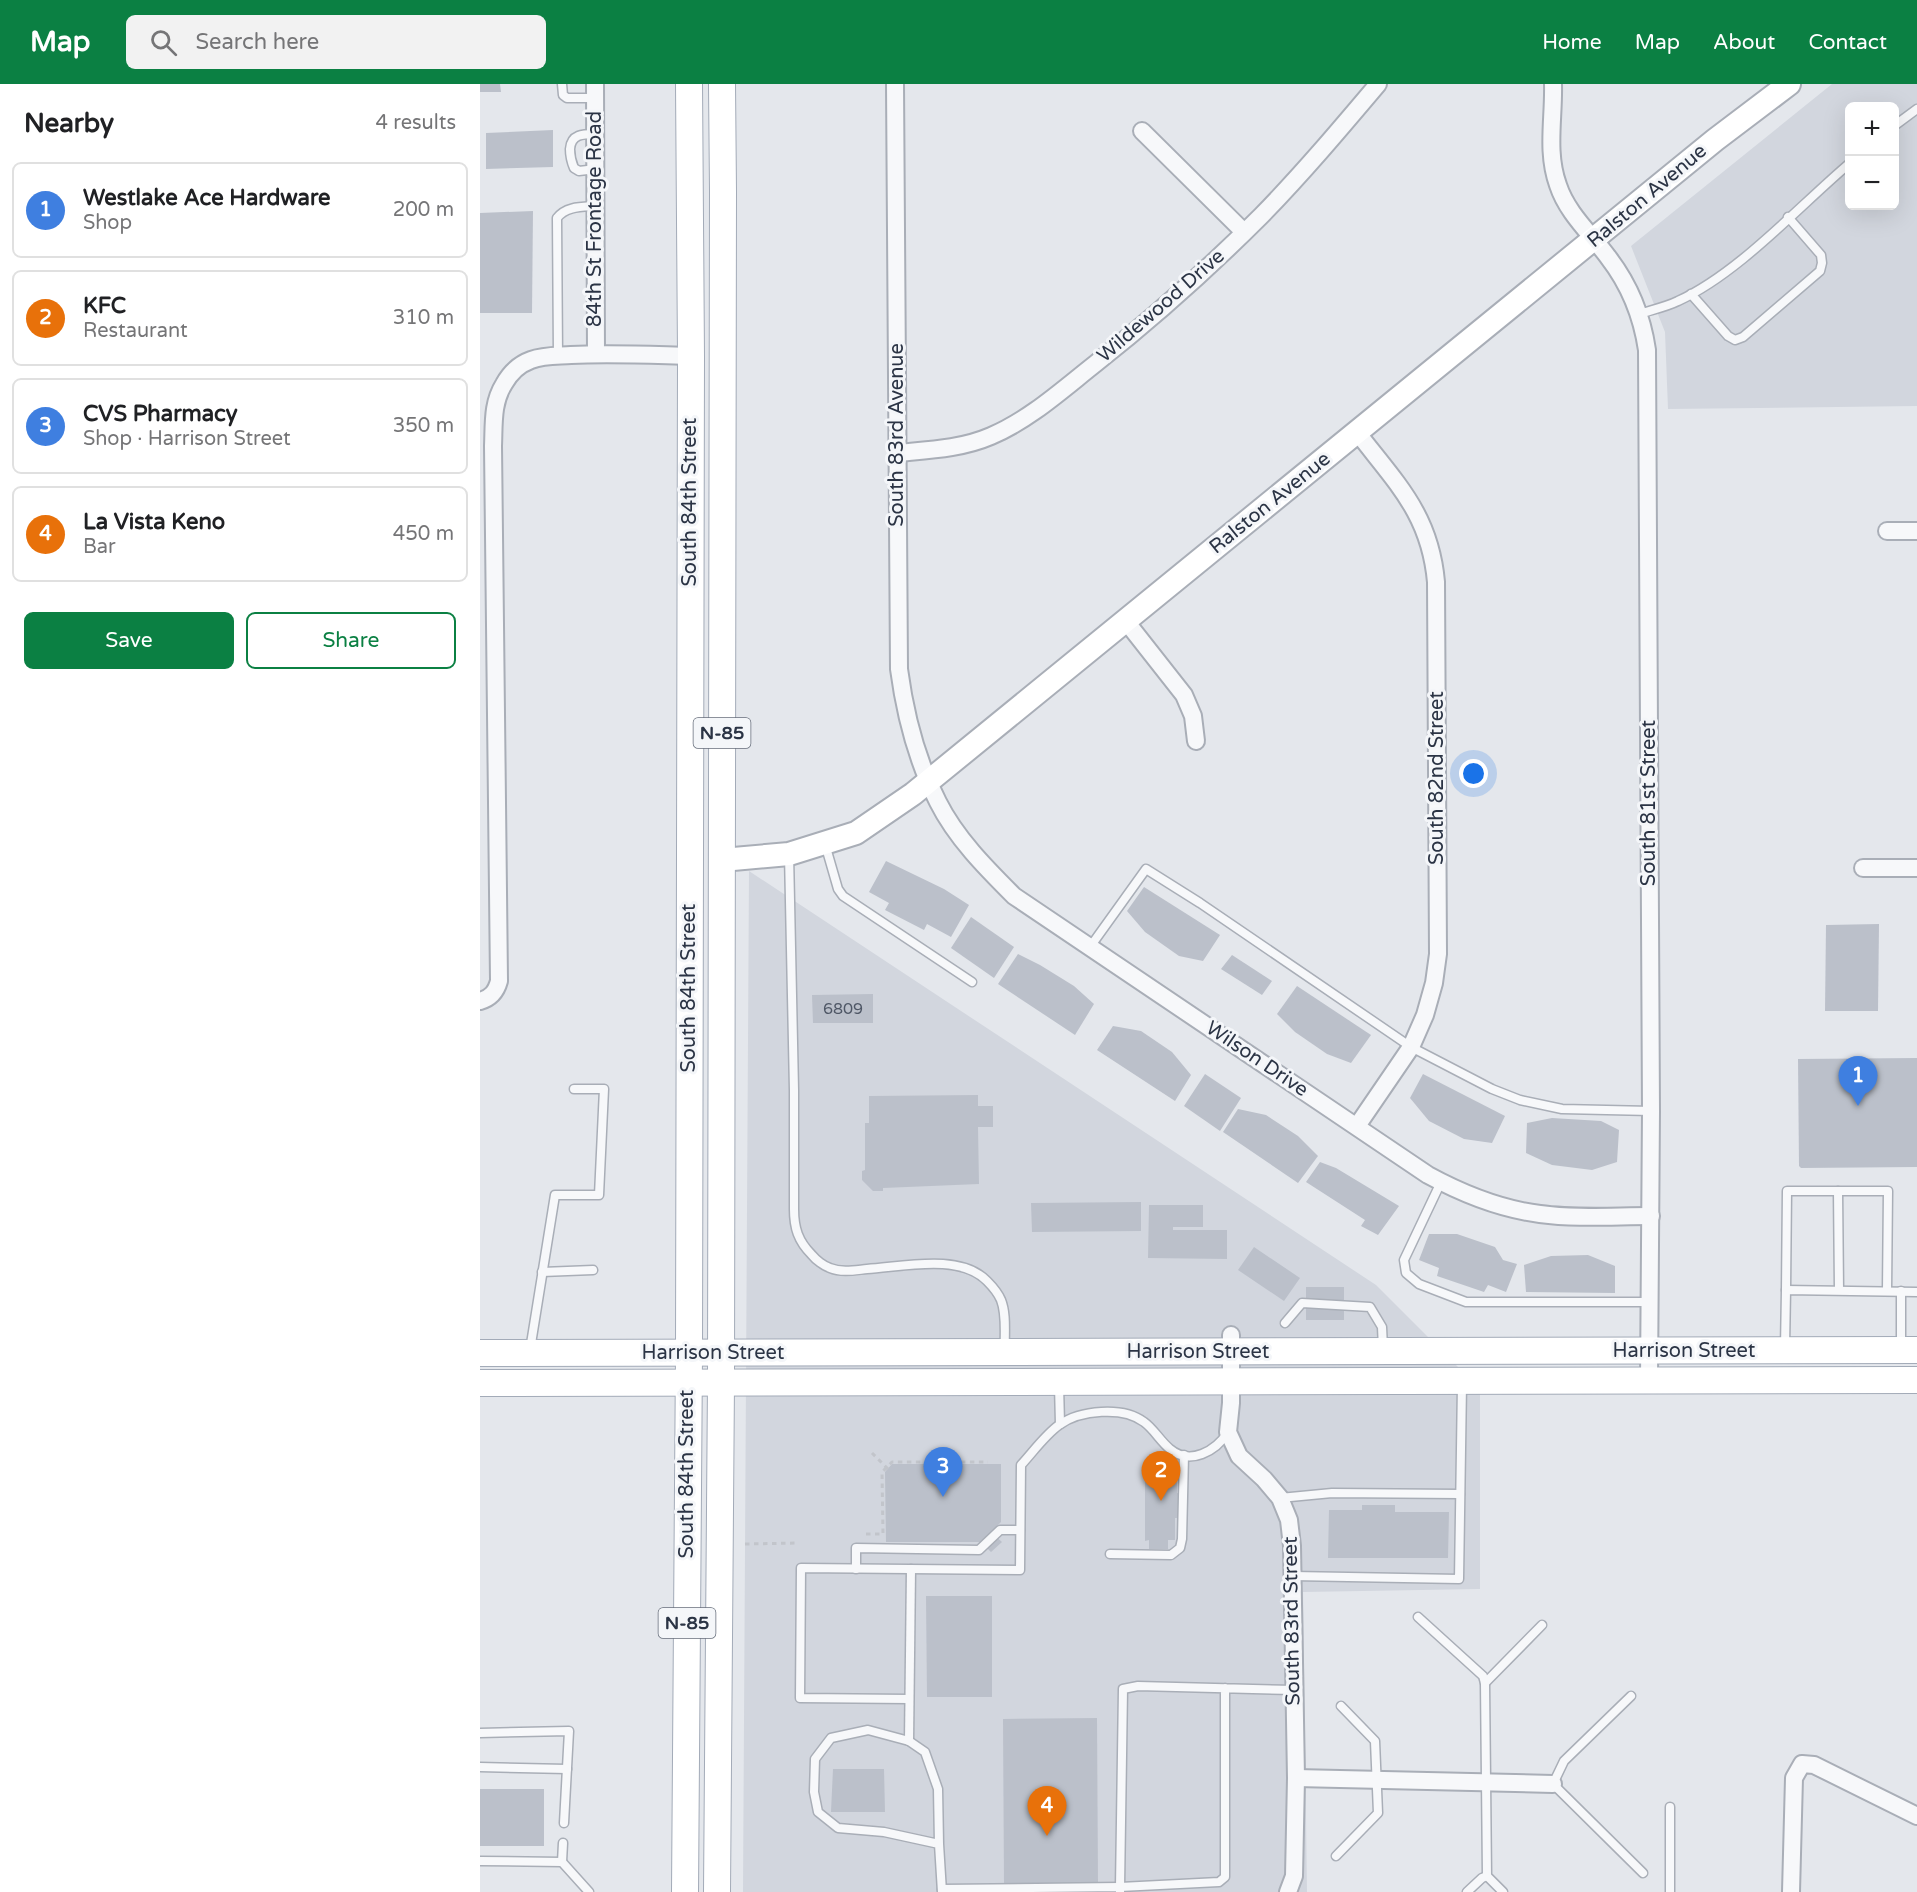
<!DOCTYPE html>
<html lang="en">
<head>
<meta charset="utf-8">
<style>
	body { margin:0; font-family:"Varela Round",sans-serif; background:#f2f2f2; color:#202124 }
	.controls { position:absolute; right:18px; top:18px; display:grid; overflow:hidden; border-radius:9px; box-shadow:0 6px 24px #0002 }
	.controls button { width:54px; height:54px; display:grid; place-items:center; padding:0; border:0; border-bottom:2px solid #e0e0e0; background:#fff; color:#202124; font:30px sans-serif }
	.you { position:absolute; left:994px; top:690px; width:21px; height:21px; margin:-15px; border:4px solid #fff; border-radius:50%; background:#1a73e8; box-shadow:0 0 0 9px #1a73e833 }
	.badge { display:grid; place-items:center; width:39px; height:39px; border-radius:50%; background:#0b8043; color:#fff; font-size:20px; font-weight:700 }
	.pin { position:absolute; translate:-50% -50px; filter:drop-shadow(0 2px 3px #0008) }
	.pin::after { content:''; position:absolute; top:32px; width:21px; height:18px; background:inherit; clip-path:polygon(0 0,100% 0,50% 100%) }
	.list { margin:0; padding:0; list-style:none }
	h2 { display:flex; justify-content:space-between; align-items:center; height:78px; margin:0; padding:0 24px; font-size:26px }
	h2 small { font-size:20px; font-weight:400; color:#757577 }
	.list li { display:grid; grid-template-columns:39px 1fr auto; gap:18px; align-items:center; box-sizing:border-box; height:96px; margin:0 12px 12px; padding:0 12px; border:2px solid #e0e0e0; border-radius:9px }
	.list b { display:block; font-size:22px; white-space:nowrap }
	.list p { margin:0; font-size:20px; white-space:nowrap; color:#757577 }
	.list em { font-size:20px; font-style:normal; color:#757577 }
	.actions { display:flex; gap:12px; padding:18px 24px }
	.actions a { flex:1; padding:14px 0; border:2px solid #0b8043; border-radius:9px; text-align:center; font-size:21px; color:#0b8043 }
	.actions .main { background:#0b8043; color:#fff }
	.icon { flex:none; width:33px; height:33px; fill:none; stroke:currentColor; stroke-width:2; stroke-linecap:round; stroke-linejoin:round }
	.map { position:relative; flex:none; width:1437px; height:1808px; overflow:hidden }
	header { display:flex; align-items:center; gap:36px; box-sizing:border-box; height:84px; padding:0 30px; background:#0b8043; color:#fff }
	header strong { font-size:28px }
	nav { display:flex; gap:33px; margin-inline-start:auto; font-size:21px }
	.search { width:420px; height:54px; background:#f2f2f2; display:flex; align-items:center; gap:15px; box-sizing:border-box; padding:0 21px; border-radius:9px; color:#757577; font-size:22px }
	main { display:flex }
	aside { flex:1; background:#fff }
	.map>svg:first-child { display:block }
	.built { fill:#d2d6de; fill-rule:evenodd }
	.building { fill:#bbc0ca }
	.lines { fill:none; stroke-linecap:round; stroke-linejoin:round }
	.lane-casing { stroke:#a9aeb7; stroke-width:11 }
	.street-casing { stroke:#a9aeb7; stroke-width:20 }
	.secondary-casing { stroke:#a9aeb7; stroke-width:26 }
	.primary-casing { stroke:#a3abb8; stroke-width:28 }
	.path { stroke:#c2c5cb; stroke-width:3; stroke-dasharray:4.5 4.5; stroke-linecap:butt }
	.lane { stroke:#f7f8fa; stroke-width:8 }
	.street { stroke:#f7f8fa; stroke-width:16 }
	.secondary { stroke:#fff; stroke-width:22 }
	.primary { stroke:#fff; stroke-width:26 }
	.labels { text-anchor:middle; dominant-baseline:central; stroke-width:6; stroke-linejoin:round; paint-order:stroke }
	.number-label { font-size:16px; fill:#4f5766 }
	.shield { fill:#f4f6f9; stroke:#676e7b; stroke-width:1.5 }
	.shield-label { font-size:18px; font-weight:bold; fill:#2b3445 }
	.street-label { font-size:20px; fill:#2b3445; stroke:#f4f6f9 }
</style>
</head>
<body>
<header>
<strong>Map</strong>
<div class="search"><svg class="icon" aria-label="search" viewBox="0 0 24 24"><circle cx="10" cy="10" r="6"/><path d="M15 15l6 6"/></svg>Search here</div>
<nav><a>Home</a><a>Map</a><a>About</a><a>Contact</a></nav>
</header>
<main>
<aside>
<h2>Nearby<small>4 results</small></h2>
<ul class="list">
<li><span class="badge" style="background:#3f7fe0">1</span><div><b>Westlake Ace Hardware</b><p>Shop</p></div><em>200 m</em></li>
<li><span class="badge" style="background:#e8710a">2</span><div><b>KFC</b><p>Restaurant</p></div><em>310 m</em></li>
<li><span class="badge" style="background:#3f7fe0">3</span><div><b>CVS Pharmacy</b><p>Shop · Harrison Street</p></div><em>350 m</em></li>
<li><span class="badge" style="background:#e8710a">4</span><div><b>La Vista Keno</b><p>Bar</p></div><em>450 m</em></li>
</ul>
<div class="actions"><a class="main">Save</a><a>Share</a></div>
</aside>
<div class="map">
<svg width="1437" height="1808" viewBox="0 0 1437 1808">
	<rect width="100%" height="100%" fill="#e4e7ec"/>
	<!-- built -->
	<g class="built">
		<path d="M1352,0H1437V322L1188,325L1185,248L1151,162ZM1370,22H1414V122H1370Z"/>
		<path d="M269,787L896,1201L1000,1305V1505L823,1508L827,1808H263Z"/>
	</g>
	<!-- building -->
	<g class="building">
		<path d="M0,0H20L21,8H0Z"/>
		<path d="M73,46V83L6,85V49Z"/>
		<path d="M53,127L52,229H0V129Z"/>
		<path d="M406,777L464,805L489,821L471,853L447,840L444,846L405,826L409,819L389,808Z"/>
		<path d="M664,803L740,851L723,877L699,872L665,848L647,827Z"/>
		<path d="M491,833L534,863L514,894L471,864Z"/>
		<path d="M1399,840L1398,927H1345L1346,841Z"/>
		<path d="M538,870L560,881L594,902L614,920L595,951L518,900Z"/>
		<path d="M752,871L792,897L782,911L741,885Z"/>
		<path d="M817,902L891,951L871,979L847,970L815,948L797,930Z"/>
		<path d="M393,910V939H333L332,911Z"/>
		<path d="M633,942L661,947L692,968L711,991L695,1017L617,966Z"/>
		<path d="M1437,974V1083L1321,1084L1319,1082L1318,975Z"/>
		<path d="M725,990L761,1014L740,1047L704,1022Z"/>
		<path d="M943,990L1025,1032L1012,1059L984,1055L949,1037L930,1014Z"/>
		<path d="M498,1011V1022H513V1043H498L499,1100L403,1104V1107H393L382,1096V1087L385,1086V1039H389V1012Z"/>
		<path d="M758,1025L786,1031L818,1052L838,1072L818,1099L743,1048Z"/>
		<path d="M1072,1034L1121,1037L1139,1046L1137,1078L1112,1086L1072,1081L1046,1069L1047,1039Z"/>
		<path d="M840,1078L856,1084L919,1122L898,1151L881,1142L885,1136L826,1098Z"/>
		<path d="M661,1118V1147L552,1148L551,1119Z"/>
		<path d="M669,1121H723V1143H693V1146H747V1175L668,1174Z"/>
		<path d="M949,1150H977L1015,1163L1023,1176L1037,1180L1026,1208L1008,1201L1004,1208L957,1192L959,1184L939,1176Z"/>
		<path d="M774,1163L820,1194L804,1217L758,1186Z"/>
		<path d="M1108,1171L1135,1182V1209L1046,1208L1044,1181L1071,1172Z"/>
		<rect x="826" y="1203" width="38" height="33"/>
		<path d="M412,1380H521V1438L511,1448L522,1458L511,1468L501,1458H406L405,1388Z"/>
		<path d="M665,1391H697V1409H700V1434H695V1456H688V1465H669V1456L665,1457Z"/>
		<path d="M882,1421H915V1428H969L968,1474H848L849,1426H882Z"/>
		<path d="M446,1512H512V1613H447Z"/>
		<path d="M617,1634L618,1799L524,1800L523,1635Z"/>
		<path d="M353,1685H404L405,1728H351Z"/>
		<rect x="0" y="1705" width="64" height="57"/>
	</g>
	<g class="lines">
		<defs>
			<g id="lane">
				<path d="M82,0L83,11L87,14H114"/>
				<path d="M1414,42L1437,25"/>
				<path d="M115,50C103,50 91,50 90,65C90,72 91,77 94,84L99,87L116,85"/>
				<path d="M1211,210L1248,252L1255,256L1263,253L1340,187L1342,179L1341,171L1308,133"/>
				<path d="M1159,230C1171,226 1186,223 1198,217C1259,189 1318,123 1370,79"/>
				<path d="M78,272L77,134C86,122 102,123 116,122"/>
				<path d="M345,760L358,805L363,812L492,898"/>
				<path d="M309,770L314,1006V1125C314,1144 318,1157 332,1171C336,1176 344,1182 350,1184C362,1189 376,1186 387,1185C422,1183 480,1169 507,1197C512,1202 518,1209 521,1216C527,1231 524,1250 525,1266"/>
				<path d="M610,863L666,785L720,819L931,963L1012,1005L1040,1016L1082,1025L1171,1027"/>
				<path d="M961,1098L924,1176L926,1189L939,1200L986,1218H1170"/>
				<path d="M1358,1107L1359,1206"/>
				<path d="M62,1188L113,1186"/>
				<path d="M1306,1206L1307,1107H1408L1407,1207"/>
				<path d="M1421,1207V1263"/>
				<path d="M805,1239L822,1219L890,1223L902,1243L903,1264"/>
				<path d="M1305,1263L1306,1206L1437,1208"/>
				<path d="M50,1266L75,1111H119L124,1005H94"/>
				<path d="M579,1301L580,1340"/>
				<path d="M800,1414L852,1409L980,1410"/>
				<path d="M630,1470L691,1471L700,1464L702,1455L704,1371"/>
				<path d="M376,1485V1464L499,1466L520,1446H540"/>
				<path d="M813,1492L979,1495L982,1300"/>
				<path d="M938,1533L1003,1592L1005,1599L1007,1792L1023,1808"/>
				<path d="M1005,1599L1062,1541"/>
				<path d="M745,1604V1793L739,1798L640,1803L643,1605L658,1602L814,1606"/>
				<path d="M1151,1612L1084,1677L1073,1700L1163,1789"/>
				<path d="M429,1615L320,1614L321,1484L540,1486L541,1381C553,1368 565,1351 579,1341C600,1326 643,1322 664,1338C674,1345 680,1357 690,1365C710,1382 736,1367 748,1348"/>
				<path d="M0,1649L89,1647L84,1739"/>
				<path d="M429,1657L431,1485"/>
				<path d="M0,1683L87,1685"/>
				<path d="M1190,1723V1808"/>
				<path d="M459,1760L404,1748L358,1744L338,1728L334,1708L335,1675L351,1654L388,1646L429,1657L445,1668L458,1705L459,1760L462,1808"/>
				<path d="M856,1772L898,1729L895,1657L861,1622"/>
				<path d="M0,1777L82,1778L109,1808"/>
				<path d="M82,1778L83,1759"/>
				<path d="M462,1805L640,1803V1808"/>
				<path d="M987,1808L1002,1794L1007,1792"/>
			</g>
			<g id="street">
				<path d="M115,0L116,270"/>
				<path d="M415,0L419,585C425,630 437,677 458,718C476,754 506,784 534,812L948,1091C983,1110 1020,1125 1060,1130C1096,1135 1134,1132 1171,1132"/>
				<path d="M1073,0C1074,34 1066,68 1078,101C1087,129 1111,150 1128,173C1149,200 1162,232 1167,266L1171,1027L1169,1296"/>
				<path d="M662,47L764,148"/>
				<path d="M417,369C448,366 481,365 511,352C549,336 582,306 615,280C673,234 728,185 781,132C822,90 860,45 898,0"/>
				<path d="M1407,447H1437"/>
				<path d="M645,536L704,611L713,632L716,657"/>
				<path d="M1383,784H1437"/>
				<path d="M0,917C11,914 16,908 19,897L13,362C14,340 12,319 24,300C30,289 40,280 51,276C64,271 78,272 91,271C131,269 171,271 211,272"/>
				<path d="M877,1042L931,963L945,931L954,899L958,870L956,498C950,430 916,399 877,348"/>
				<path d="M751,1251V1319L748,1348L759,1372L784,1395L800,1414L809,1436L812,1462L816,1694L814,1792L808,1808"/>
				<path d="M816,1694L1073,1700"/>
				<path d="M1311,1808L1314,1694L1322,1680L1334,1681L1437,1732"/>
			</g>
			<path id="secondary" d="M242,776L309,770L376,749L433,710L1235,56L1309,0"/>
			<g id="primary">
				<path d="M0,1269L1437,1266"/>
				<path d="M0,1299L1437,1296"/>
				<path d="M205,1808L209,1269L211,272L209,0"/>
				<path d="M237,1808L241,1298L243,107L242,0"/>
			</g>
		</defs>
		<!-- lane casing -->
		<use href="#lane" class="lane-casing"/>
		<!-- street casing -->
		<use href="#street" class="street-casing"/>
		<!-- secondary casing -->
		<use href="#secondary" class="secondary-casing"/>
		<!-- primary casing -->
		<use href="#primary" class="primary-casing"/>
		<!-- path -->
		<g class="path">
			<path d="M392,1369L408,1385"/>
			<path d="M386,1450H403L402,1388L412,1378H508"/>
			<path d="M265,1460L319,1459"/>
		</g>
		<!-- lane -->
		<use href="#lane" class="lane"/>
		<!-- street -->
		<use href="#street" class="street"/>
		<!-- secondary -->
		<use href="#secondary" class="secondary"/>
		<!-- primary -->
		<use href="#primary" class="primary"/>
	</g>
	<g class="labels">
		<!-- number labels -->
		<g class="number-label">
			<text x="363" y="925">6809</text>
		</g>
		<!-- shield labels -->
		<g class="shield">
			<rect x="213.5" y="634" width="57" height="30" rx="4.5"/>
			<rect x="178.5" y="1524" width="57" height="30" rx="4.5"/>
		</g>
		<g class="shield-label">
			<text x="242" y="649">N-85</text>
			<text x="207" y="1539">N-85</text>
		</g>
		<!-- street labels -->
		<g class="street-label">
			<text transform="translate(1167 112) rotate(-40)">Ralston Avenue</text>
			<text transform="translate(115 135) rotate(-90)">84th St Frontage Road</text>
			<text transform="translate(681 222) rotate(-41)">Wildewood Drive</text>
			<text transform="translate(417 351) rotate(-90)">South 83rd Avenue</text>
			<text transform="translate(210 418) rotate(-90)">South 84th Street</text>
			<text transform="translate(790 419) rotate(-39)">Ralston Avenue</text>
			<text transform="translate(957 694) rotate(-90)">South 82nd Street</text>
			<text transform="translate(1169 719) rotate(-90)">South 81st Street</text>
			<text transform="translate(209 904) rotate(-90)">South 84th Street</text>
			<text transform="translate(777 975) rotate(34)">Wilson Drive</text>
			<text x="1204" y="1267">Harrison Street</text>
			<text x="718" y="1268">Harrison Street</text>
			<text x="233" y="1269">Harrison Street</text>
			<text transform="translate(207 1390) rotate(-90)">South 84th Street</text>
			<text transform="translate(812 1537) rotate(-91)">South 83rd Street</text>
		</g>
	</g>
</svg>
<div class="controls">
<button>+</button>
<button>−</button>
</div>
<div class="you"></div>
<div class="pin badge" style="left:1378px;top:1022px;background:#3f7fe0">1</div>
<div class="pin badge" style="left:681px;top:1417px;background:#e8710a">2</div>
<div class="pin badge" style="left:463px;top:1413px;background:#3f7fe0">3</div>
<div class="pin badge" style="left:567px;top:1752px;background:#e8710a">4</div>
</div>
</main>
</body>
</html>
